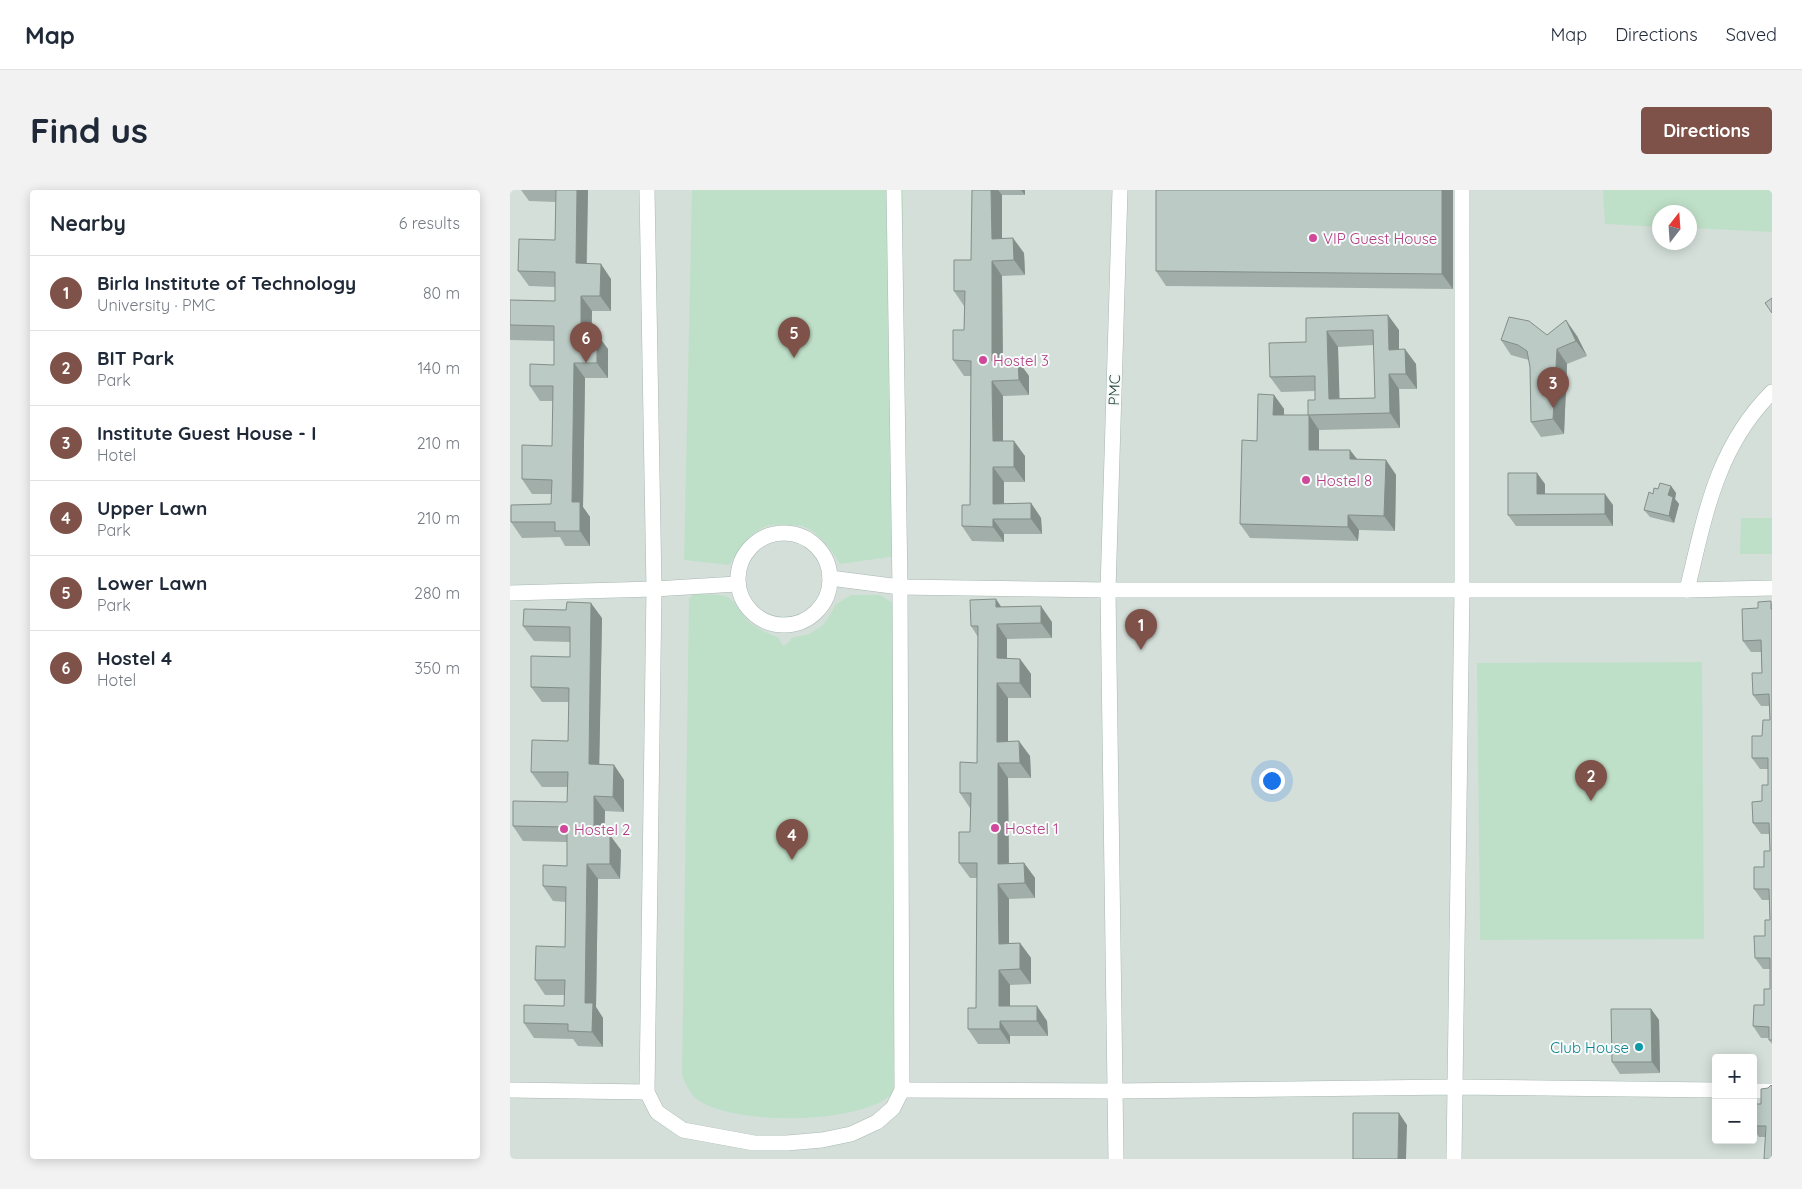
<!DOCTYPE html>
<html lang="en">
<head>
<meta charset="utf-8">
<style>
	body { margin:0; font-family:Quicksand,sans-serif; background:#f2f2f3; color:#1f2937 }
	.controls { position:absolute; right:15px; bottom:15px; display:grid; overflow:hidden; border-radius:5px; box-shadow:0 2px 12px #0003 }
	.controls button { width:45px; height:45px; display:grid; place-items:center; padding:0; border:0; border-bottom:1px solid #e0e1e3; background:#fff; color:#1f2937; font:25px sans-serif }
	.compass { position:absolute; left:1142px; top:15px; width:45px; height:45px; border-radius:50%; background:#fff; box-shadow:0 2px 12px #0003; rotate:17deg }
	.you { position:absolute; left:761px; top:590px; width:18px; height:18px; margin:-12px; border:4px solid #fff; border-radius:50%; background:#1a73e8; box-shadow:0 0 0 8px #1a73e833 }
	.badge { display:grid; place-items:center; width:32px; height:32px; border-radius:50%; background:#7f5249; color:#fff; font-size:16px; font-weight:700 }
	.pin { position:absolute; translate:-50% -41px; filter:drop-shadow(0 1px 2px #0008) }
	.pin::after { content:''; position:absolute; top:26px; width:18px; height:15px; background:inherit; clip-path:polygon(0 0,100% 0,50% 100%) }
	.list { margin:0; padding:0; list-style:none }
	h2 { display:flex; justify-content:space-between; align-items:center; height:65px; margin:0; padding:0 20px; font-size:21px }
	h2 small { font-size:16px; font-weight:400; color:#747a83 }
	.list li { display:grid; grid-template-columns:32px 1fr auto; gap:15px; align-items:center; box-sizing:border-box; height:75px; padding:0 20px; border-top:1px solid #e0e1e3 }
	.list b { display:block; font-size:19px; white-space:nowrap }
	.list p { margin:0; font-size:16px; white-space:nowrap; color:#747a83 }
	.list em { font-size:16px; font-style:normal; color:#747a83 }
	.map { position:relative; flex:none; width:1262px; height:969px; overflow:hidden; border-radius:5px }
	header { display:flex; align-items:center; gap:30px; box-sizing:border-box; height:70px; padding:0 25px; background:#fff; border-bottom:1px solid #e0e1e3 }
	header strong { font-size:24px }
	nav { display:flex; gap:28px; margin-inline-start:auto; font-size:18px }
	.intro { display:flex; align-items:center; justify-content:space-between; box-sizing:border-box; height:120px; padding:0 30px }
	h1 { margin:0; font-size:35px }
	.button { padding:12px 22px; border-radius:5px; background:#7f5249; color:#fff; font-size:18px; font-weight:700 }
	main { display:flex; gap:30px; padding:0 30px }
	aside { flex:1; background:#fff; border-radius:5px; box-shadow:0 2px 12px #0003 }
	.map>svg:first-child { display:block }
	.built { fill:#d4dfda; fill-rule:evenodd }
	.green { fill:#bfe0c8 }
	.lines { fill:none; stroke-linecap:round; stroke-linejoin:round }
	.minor-casing { stroke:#a8b8b2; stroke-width:16 }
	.minor { stroke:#fff; stroke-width:15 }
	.wall { fill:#a1aea9; fill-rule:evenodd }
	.shaded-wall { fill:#838d89 }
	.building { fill:#bbcac4; stroke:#838d89; fill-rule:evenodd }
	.hotel-dot { fill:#d1479c; stroke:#f7fbf9; stroke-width:2 }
	.culture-dot { fill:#0f9aa8; stroke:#f7fbf9; stroke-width:2 }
	.labels { text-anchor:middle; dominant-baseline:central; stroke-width:4; stroke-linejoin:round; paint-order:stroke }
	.hotel-label { font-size:15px; fill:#b23c85; stroke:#f7fbf9; text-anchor:start }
	.street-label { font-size:15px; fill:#24423a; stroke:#f7fbf9 }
	.culture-label { font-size:15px; fill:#0d838f; stroke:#f7fbf9; text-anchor:end }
</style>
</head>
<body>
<header>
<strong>Map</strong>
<nav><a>Map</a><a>Directions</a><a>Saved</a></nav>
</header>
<div class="intro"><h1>Find us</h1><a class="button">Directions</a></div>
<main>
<aside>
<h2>Nearby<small>6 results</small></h2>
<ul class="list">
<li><span class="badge">1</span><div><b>Birla Institute of Technology</b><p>University · PMC</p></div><em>80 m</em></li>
<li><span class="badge">2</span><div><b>BIT Park</b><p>Park</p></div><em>140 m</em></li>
<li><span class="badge">3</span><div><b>Institute Guest House - I</b><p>Hotel</p></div><em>210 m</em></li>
<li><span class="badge">4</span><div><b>Upper Lawn</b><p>Park</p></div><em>210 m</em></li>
<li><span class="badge">5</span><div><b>Lower Lawn</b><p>Park</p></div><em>280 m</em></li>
<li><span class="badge">6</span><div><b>Hostel 4</b><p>Hotel</p></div><em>350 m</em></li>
</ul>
</aside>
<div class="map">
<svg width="1262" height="969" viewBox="0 0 1262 969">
	<rect width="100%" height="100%" fill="#e6efeb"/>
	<!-- built -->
	<path class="built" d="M0,0H1262V969H0ZM1150,22H1180V52H1150ZM1206,868H1243V950H1206Z"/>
	<!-- green -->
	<g class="green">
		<path d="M182,0H393L387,366L330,374C321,359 309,342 292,336C288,335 281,336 276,336C271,335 263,334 257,336C240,342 229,361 219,375L174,370Z"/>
		<path d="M1093,0H1262V42L1180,38V22H1150L1149,37L1095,34Z"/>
		<path d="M1231,328H1262V364H1230Z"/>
		<path d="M190,404L209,405L218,407L224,412L239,432L251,440L269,448L272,455H275L280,451L281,448L299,444L312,436L319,427L326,414L341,405H370L383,413L390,893C387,897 385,902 381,905C346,935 221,936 185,908C179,902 175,892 172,885L179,409L182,405Z"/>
		<path d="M1192,472L1194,749L970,750L967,473Z"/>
	</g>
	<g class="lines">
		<defs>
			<g id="minor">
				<path d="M137,0L144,399L137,902L147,922L173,940L244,953H277L312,950L341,944L367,932L383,918L392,900L390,397L384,0"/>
				<circle cx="274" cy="389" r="46"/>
				<path d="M320,388L390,397L598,400H1177L1262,398"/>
				<path d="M1177,400C1195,326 1206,258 1262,202"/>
				<path d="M0,403L144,399L227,394"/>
				<path d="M0,900L137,902"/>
				<path d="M392,900L606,901L944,897L1206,900"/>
				<path d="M1243,901H1262"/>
				<path d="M606,969L598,400L610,0"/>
				<path d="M944,969L952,400V0"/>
			</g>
		</defs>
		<!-- minor casing -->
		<use href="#minor" class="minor-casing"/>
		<!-- minor -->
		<use href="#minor" class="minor"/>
	</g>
	<!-- wall -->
	<g class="wall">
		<path d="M11,0H78L77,73L101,89V121H82V144L98,159V188H75L73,317L80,327V356H55L50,347L12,348L1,332L41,314L42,304H22L12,289L42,256L43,211H30L20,196L44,175V151L0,150V110L45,111V97L19,96L8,81L45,50L46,12L19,11Z"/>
		<path d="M462,0H515V5H492V49L514,63L515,85L492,86L493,171H508L519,186V205L493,206V251L515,266V292H494V314L521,313L531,328L532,344H494V352L462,351L452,336L460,315L461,186H454L443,170L454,140V116L444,101L461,70Z"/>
		<path d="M943,0V99L656,96L646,81Z"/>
		<path d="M796,128L889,140V160L906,174L907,199H889L890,238L809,240V260L847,269L876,270L886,285L885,341L849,340L848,351L740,348L730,334L747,251L764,205L774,219V225H799L805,210V201L771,202L760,187L796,152ZM864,155L865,208H829L828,157Z"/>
		<path d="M1037,145L1067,146L1077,166L1057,174L1054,244L1031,247L1021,232L1020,177L1019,170L1001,165L991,150Z"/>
		<path d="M1035,294V304L1103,315V336H1006L998,325Z"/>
		<path d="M1161,296L1166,303L1165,309L1169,314L1164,333L1140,327L1134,320L1148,299Z"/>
		<path d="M1262,413V854L1259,850V848H1251L1243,836L1254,815L1260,799V779H1253L1245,768L1255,746L1260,730L1259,710H1252L1244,699L1260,661L1259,644H1251L1243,633L1258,595V579H1250L1242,568L1260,530L1259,516H1251L1243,505L1252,483L1251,462H1241L1233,451Z"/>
		<path d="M491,417L542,432V448L497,449V468L510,469L521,484V508H498V551L520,566L521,588H498L499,673H514L525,688V708L499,709V753H510L521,768V794L500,795V816L537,831L538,846H500V854H468L458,839L466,818L467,688H460L449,673L460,642V618L450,603L467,573L468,447L461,436Z"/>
		<path d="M92,428L89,574L104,575L114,590V622L95,621L94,644L111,660L110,689H88L86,817L93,828V857L68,856L63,849L24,848L14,833L54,816L55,805H35L25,790L55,757L56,712L43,711L33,696L57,676V652L13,651L3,636L57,612L58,597H32L21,582L58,551L59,512H32L21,497L60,467V452L24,451L13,436Z"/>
		<path d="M1141,819L1149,830L1150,883L1110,884L1102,872Z"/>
		<path d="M1258,898L1255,947H1249L1243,939V914H1251Z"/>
	</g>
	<!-- shaded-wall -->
	<g class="shaded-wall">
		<path d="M67,0H78L76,88L66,73Z"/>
		<path d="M481,0H488L492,5V64L482,49Z"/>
		<path d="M511,0H515V5Z"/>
		<path d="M932,0H943V99L932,84Z"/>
		<path d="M503,48L514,63L515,85L504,70Z"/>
		<path d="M482,71L492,86L493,186L482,171Z"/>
		<path d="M91,74L101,89V121L90,106Z"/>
		<path d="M71,106L82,121L81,158L71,143Z"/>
		<path d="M878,125L889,140V175L879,160Z"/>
		<path d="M1056,130L1067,146L1077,166L1066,151Z"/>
		<path d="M817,141L828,157L830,224L819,209Z"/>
		<path d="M87,144L98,159V188L87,173Z"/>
		<path d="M895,159L906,174L907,199L896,184Z"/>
		<path d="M1047,159L1057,174L1054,244L1043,229Z"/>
		<path d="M508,171L519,186V205L509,190Z"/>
		<path d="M64,173L75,188L73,317L80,327V356L70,341L62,312Z"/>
		<path d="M879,184L889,199L890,238L880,223Z"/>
		<path d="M482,191L493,206V266L483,251Z"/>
		<path d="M764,205L774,219V240L763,225Z"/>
		<path d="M799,225L809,240V274L799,260Z"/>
		<path d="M504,251L515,266V292L504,277Z"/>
		<path d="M840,260L851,274L840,269Z"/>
		<path d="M876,270L886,285L885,341L874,326Z"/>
		<path d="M483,277L494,292V329L483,314Z"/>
		<path d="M1027,283L1035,294V316L1027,304Z"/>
		<path d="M1161,296L1166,303L1165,309L1169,314L1164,333L1159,326L1158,305Z"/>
		<path d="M1095,304L1103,315V336L1095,324Z"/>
		<path d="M521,313L531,328L532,344L521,329Z"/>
		<path d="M838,325L849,340L848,351L838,337Z"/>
		<path d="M483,329L494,344V352L483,337Z"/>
		<path d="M486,409L496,424L486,417Z"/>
		<path d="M81,413L92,428L89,589L79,574Z"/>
		<path d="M531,416L542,432V448L531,433Z"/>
		<path d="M487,434L497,449V483L487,468Z"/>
		<path d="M510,469L521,484V508L510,493Z"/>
		<path d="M487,493L498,508V567L487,552Z"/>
		<path d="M509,551L520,566L521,588L510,573Z"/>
		<path d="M488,573L498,588L499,689L488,674Z"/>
		<path d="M104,575L114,590V622L103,607Z"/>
		<path d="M84,606L95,621L94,659L84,644Z"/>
		<path d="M100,645L111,660L110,689L100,674Z"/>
		<path d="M514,673L525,688V708L515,693Z"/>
		<path d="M77,674L88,689L86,817L93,828V857L82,842L75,813Z"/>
		<path d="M488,694L499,709V769L489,754Z"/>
		<path d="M510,753L521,768V794L510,779Z"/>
		<path d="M489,780L500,795V831L489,816Z"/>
		<path d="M527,816L537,831L538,846L527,831Z"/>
		<path d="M1141,819L1149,830L1150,883L1142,872Z"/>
		<path d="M490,831L500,846V854L490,839Z"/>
		<path d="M889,923L897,935L896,969H888Z"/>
	</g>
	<!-- building -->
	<g class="building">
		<path d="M46,0H67L66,73L91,74L90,106H71V143L87,144V173H64L62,312H70V341H45V332H1V315L41,314L42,290L12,289V255L42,256L43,196H20V174L44,175V136L0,135V110L45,111V82L8,81L9,49L45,50Z"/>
		<path d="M462,0H481L482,49L503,48L504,70L482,71V171H508L509,190L482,191L483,251H504V277H483V314L521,313V329H483V337L452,336V315H460L461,171L443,170V140H454L455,101H444V70H461Z"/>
		<path d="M646,0H932V84L646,81Z"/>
		<path d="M1262,108V123L1255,113Z"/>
		<path d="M878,125L879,160L895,159L896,184H879L880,223L798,225V210H805V186L760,187L759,153L796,152V128ZM863,140L865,208L819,209L817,141Z"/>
		<path d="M999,127L1019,131L1037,145L1056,130L1066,151L1047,159L1043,229L1021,232L1020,177L1017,161L1008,155L991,150Z"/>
		<path d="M748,204L764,205L763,225H799V260H840V269L876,270L874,326L838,325V337L730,334L732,250L747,251Z"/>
		<path d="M998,283H1027V304H1095V324L998,325Z"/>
		<path d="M1150,293L1161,296L1158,305L1163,307L1159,326L1134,320L1139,302L1143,304L1144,298L1148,299Z"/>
		<path d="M486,409V417L531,416V433L487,434V468L510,469V493H487V552L509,551L510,573H488V674L514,673L515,693L488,694L489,754L510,753V779L489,780V816H527V831H490V839H458V818H466L467,673H449V642H460L461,603H450V572L467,573L468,436H461L460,410Z"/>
		<path d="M1261,411V419H1262V850H1259V837L1243,836L1244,815H1254V799H1260V768H1245L1244,746H1255V730H1260L1259,699H1244V677H1254V661H1260L1259,633H1243L1242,612L1252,611V595H1258V568H1242V546H1252L1253,530H1260L1259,504L1243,505L1242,483H1252L1251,450L1233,451L1232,419L1248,418V412Z"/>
		<path d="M57,412L81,413L79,574L104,575L103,607L84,606V644L100,645V674H77L75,813H83L82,842L58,841V834L14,833V815L54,816L55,790H25L26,756L55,757L56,697L33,696V675L57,676V637L3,636V611L57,612L58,582H21L22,550L58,551L59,498L21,497V466L60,467V437L13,436L14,419L56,420Z"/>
		<path d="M1101,819H1141L1142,872H1102Z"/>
		<path d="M1261,895L1262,896V969H1254L1256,936H1243V914H1251V899L1258,898Z"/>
		<path d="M843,923H889L888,969H843Z"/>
	</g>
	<!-- markers -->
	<g class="hotel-dot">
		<circle cx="803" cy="48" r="5"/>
		<circle cx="473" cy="170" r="5"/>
		<circle cx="796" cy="290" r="5"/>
		<circle cx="485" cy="638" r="5"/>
		<circle cx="54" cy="639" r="5"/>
	</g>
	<circle class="culture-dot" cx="1129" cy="857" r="5"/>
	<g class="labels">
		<!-- hotel labels -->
		<g class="hotel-label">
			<text x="813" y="48">VIP Guest House</text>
			<text x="483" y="170">Hostel 3</text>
			<text x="806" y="290">Hostel 8</text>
			<text x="495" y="638">Hostel 1</text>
			<text x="64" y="639">Hostel 2</text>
		</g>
		<!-- street labels -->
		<g class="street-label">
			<text transform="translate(604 200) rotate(-88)">PMC</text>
		</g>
		<!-- culture labels -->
		<g class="culture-label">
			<text x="1119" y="857">Club House</text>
		</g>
	</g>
</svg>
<div class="controls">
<button>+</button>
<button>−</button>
</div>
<svg class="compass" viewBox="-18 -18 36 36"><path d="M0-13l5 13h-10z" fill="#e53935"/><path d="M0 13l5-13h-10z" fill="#747a83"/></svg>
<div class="you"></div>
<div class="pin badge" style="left:631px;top:460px">1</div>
<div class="pin badge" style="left:1081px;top:611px">2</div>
<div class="pin badge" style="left:1043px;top:218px">3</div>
<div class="pin badge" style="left:282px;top:670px">4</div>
<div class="pin badge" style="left:284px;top:168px">5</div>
<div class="pin badge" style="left:76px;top:173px">6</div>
</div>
</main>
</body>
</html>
